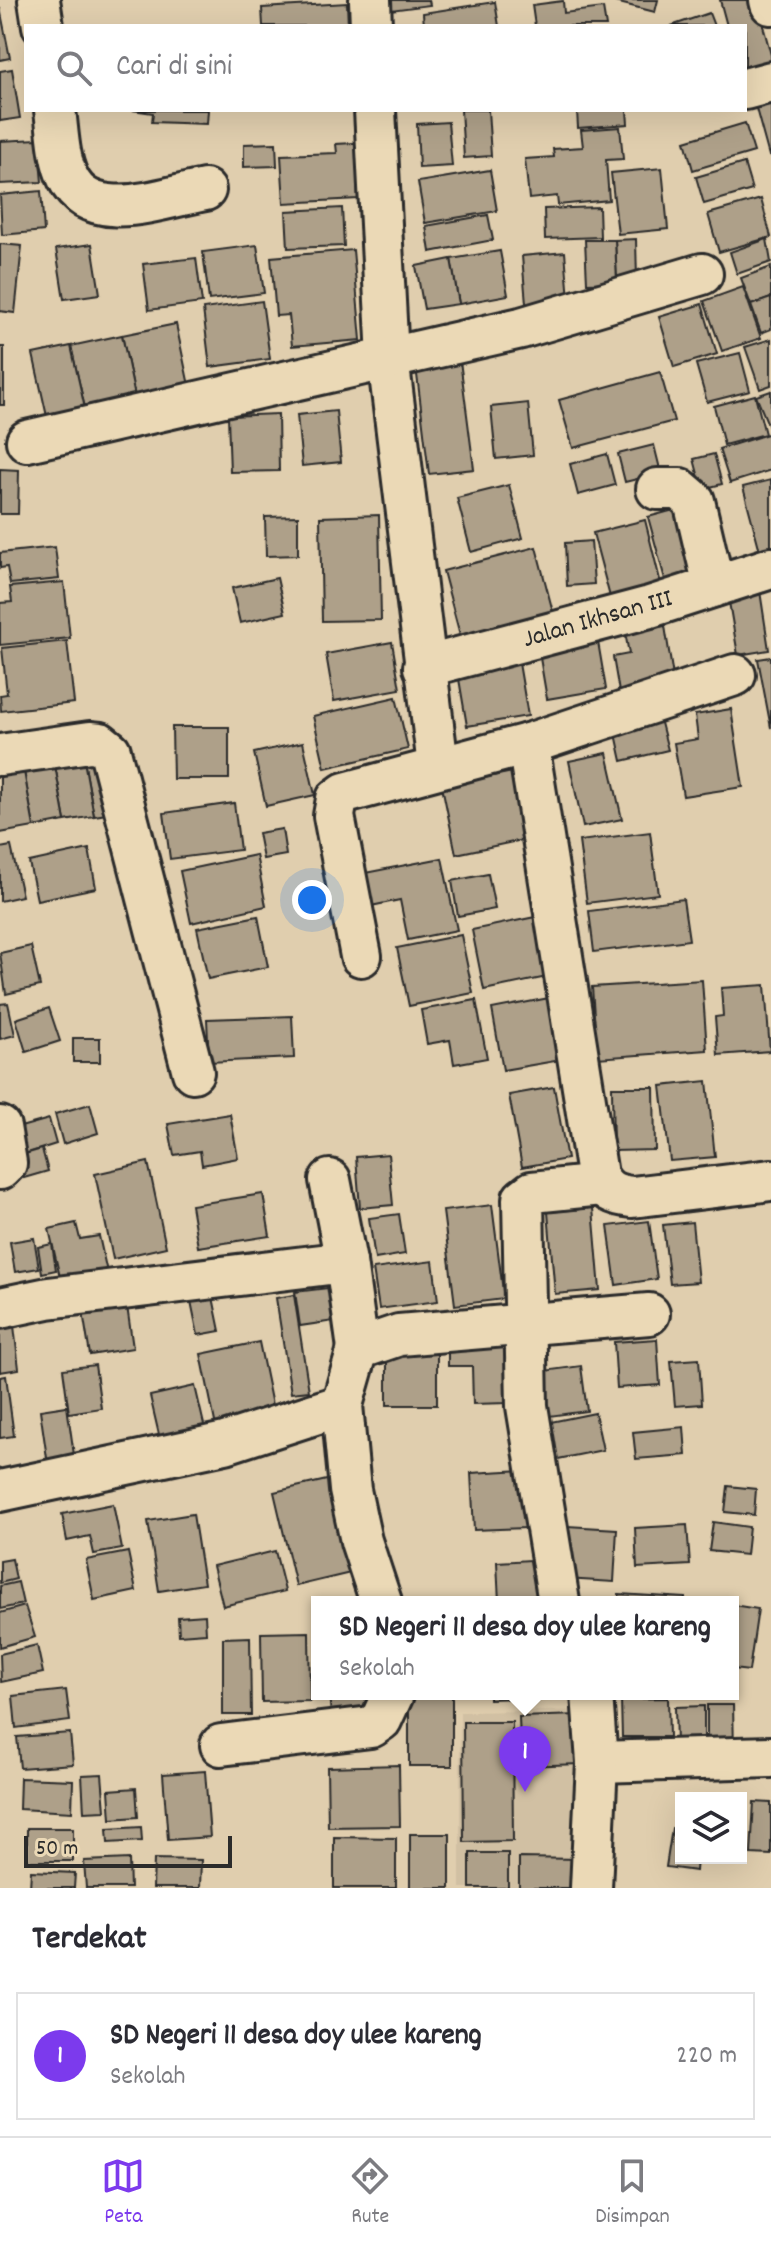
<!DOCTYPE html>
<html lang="id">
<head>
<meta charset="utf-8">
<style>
	body { margin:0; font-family:Dekko,sans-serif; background:#f2f2f3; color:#2b2b33 }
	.controls { position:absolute; right:24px; bottom:24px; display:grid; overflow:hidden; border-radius:0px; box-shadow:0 8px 32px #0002 }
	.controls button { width:72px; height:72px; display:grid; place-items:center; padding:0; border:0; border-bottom:2px solid #e1e1e2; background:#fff; color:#2b2b33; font:40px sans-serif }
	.scale { position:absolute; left:24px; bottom:20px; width:208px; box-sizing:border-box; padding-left:8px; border:4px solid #2b2b2b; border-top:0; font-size:22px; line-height:28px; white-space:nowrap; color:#2b2b2b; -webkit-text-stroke:6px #ebd9b6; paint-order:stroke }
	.you { position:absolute; left:312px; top:900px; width:28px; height:28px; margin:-20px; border:6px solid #fff; border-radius:50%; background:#1a73e8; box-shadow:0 0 0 12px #1a73e833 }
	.badge { display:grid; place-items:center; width:52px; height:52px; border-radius:50%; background:#7c3aed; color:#fff; font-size:26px; font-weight:700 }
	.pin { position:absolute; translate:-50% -66px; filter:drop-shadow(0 2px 4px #0008) }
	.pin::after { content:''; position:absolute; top:42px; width:28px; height:24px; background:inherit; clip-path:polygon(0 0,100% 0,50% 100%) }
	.popup { position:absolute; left:311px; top:1596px; width:428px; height:104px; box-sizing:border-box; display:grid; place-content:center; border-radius:0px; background:#fff; filter:drop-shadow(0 2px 6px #0005); font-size:26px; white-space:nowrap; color:#7c7c81 }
	.popup b { font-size:30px; color:#2b2b33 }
	.popup::after { content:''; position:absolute; left:50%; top:100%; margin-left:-16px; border:16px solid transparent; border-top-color:#fff }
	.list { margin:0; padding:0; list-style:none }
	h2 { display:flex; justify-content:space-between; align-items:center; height:104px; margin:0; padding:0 32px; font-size:34px }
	h2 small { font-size:26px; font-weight:400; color:#7c7c81 }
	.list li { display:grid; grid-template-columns:52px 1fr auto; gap:24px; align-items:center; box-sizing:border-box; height:128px; margin:0 16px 16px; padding:0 16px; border:2px solid #e1e1e2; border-radius:0px }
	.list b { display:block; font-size:30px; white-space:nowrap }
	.list p { margin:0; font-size:26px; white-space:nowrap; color:#7c7c81 }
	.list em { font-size:26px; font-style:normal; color:#7c7c81 }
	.icon { flex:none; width:44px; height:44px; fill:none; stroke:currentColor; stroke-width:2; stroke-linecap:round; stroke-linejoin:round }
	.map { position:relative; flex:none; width:771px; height:1888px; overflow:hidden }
	.search { position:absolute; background:#fff; box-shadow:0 8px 32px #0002; left:24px; right:24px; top:24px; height:88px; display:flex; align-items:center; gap:20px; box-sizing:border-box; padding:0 28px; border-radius:0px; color:#7c7c81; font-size:30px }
	.sheet { height:248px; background:#fff }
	nav { display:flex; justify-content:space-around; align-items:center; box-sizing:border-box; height:112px; border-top:2px solid #e1e1e2; background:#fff; font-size:22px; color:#7c7c81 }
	nav a { display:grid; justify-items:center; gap:4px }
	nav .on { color:#7c3aed }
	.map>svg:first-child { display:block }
	.built { fill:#d1c0a3 }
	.building { fill:#aea089; stroke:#2b2b2b; stroke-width:2 }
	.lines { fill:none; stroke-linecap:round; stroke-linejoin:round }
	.minor-casing { stroke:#2b2b2b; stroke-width:46 }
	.minor { stroke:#ebd9b6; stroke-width:40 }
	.labels { text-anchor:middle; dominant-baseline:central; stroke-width:7; stroke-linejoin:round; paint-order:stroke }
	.street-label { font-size:26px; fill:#2b2b2b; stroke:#ebd9b6 }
</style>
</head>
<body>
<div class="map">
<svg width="771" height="1888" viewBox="0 0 771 1888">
	<rect width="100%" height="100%" fill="#e0ceae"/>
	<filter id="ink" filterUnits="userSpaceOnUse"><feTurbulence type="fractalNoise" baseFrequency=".0125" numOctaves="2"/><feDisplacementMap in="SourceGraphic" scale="16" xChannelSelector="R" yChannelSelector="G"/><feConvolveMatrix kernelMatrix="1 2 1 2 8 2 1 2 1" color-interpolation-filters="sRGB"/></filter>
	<g filter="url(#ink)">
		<!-- built -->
		<path class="built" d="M591,1710L588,1888H460V1712Z"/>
		<!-- building -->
		<g class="building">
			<path d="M390,0H429L430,5L391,10Z"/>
			<path d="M607,0H658L655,12Z"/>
			<path d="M720,0H756L771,55V68L745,75V26H727Z"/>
			<path d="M563,1L564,13L603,8L606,26H535L532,5Z"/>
			<path d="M495,2L499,26H424L423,13Z"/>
			<path d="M347,3L348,26H263L262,8Z"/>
			<path d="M0,8L10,58L0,60Z"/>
			<path d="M709,13L714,26H671Z"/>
			<path d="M12,69L20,118L0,121V71Z"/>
			<path d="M771,101V156H769L755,105Z"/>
			<path d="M132,110H208L207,124L152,122L153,113Z"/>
			<path d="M461,110H488L491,156L464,158Z"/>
			<path d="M577,110H627L628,124L578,128Z"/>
			<path d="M448,122L452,166L419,168L417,124Z"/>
			<path d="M745,123L754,152L693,170L685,141Z"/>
			<path d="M620,127L623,159L606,160L609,200L558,205L557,196L529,199L525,159L554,157L553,149L583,147L581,130Z"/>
			<path d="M38,139L42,182L0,184V141Z"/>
			<path d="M372,142L374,175L357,176L358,199L284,203L281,155L337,153L336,144Z"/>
			<path d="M276,143L277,166L244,167V144Z"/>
			<path d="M744,163L752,190L704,204L696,177Z"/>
			<path d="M662,168L668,229L618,234L611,173Z"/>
			<path d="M490,170L497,211L425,223L418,182Z"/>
			<path d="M41,191L44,231L2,235L0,195Z"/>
			<path d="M761,199L771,237L719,252L708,214Z"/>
			<path d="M599,207L600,237L545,239L544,209Z"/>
			<path d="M342,208L344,246L288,248L286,211Z"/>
			<path d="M488,215L493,240L430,252L426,226Z"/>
			<path d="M636,239L637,281L617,282L615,240Z"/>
			<path d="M767,239L771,262L737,274L730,252Z"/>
			<path d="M585,240H615L617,282L587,283Z"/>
			<path d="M0,244L22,246L15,313L0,311Z"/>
			<path d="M92,244L100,294L64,299L56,249Z"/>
			<path d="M257,245L264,293L209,300L203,252Z"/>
			<path d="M353,250L361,340L292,346L289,315L276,316L271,257Z"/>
			<path d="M500,251L508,295L459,304L451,259Z"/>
			<path d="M565,252L570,311L527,315L522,256Z"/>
			<path d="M196,258L202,303L149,310L143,264Z"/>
			<path d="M451,259L459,304L424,309L416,266Z"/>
			<path d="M771,267V298L751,305L741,278Z"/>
			<path d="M743,287L761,338L722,351L704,301Z"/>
			<path d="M771,298V329L761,333L751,305Z"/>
			<path d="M262,301L270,359L210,367L203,309Z"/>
			<path d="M702,304L717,354L674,367L659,317Z"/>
			<path d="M176,324L192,400L138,411L122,335Z"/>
			<path d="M122,335L138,411L88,422L71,346Z"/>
			<path d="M771,339V385L760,389L745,347Z"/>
			<path d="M71,346L88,422L50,430L33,354Z"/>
			<rect x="0" y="347" width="4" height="58"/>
			<path d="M459,353L474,469L429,474L415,358Z"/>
			<path d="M740,353L750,391L707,402L696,364Z"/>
			<path d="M660,372L674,421L573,448L559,400Z"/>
			<path d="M771,391V426L769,427L756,396Z"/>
			<path d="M755,395L765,434L724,445L714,406Z"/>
			<path d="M528,403L533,455L496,459L491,407Z"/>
			<path d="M336,411L341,462L302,466L297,415Z"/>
			<path d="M278,414L279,471L230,472L228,416Z"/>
			<path d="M771,433V470L730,483L719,449Z"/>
			<path d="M654,445L661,473L625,482L618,454Z"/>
			<path d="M607,454L615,485L578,495L570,464Z"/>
			<path d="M714,454L722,484L702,489L694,459Z"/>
			<path d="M0,469L19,470L18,514H0Z"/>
			<path d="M771,480V548L760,551L743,487Z"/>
			<path d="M509,485L523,538L471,552L457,498Z"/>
			<path d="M689,506L706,572L666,583L648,517Z"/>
			<path d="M379,515L381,620L322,621L320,517Z"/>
			<path d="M298,516V555L266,556L265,517Z"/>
			<path d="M645,520L661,584L610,597L593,533Z"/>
			<path d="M591,541L594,584L567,586L565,543Z"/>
			<path d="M55,547L59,579L10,584L7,567L0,568V553Z"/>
			<path d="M536,547L553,612L460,635L443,571Z"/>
			<path d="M277,578L285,613L240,623L232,588Z"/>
			<path d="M64,582L70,638L0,645V603L12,602L10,587Z"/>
			<path d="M760,591L769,650L738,655L728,596Z"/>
			<path d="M665,626L674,683L619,692L613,657L629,654L625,632Z"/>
			<path d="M597,636L606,689L547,699L538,646Z"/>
			<path d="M67,641L74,703L1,711L0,695L7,694L2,648Z"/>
			<path d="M392,642L400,689L334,701L326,654Z"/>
			<path d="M771,657V728L758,659Z"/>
			<path d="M519,663L528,716L467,726L458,673Z"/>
			<path d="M396,697L408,749L325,768L313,716Z"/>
			<path d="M731,709L743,787L683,796L674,743L698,739L695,715Z"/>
			<path d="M660,719L668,750L622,761L615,729Z"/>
			<path d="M172,727H229V779H173Z"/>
			<path d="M303,742L315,795L266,806L254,753Z"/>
			<path d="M108,751L119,812L94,816L83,755Z"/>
			<path d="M607,753L622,819L583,827L569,761Z"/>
			<path d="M83,755L94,816L65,821L54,760Z"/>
			<path d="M54,760L65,821L34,827L23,766Z"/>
			<path d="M23,766L34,827L0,833V770Z"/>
			<path d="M518,771L532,838L456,854L442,786Z"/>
			<path d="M234,803L240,850L170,859L164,813Z"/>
			<path d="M282,829L286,855L263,859L258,833Z"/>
			<path d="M650,832L658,894L587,903L579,841Z"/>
			<path d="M11,846L22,896L0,901V848Z"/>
			<path d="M89,849L96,888L37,900L29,862Z"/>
			<path d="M256,855L266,906L191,923L180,871Z"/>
			<path d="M442,858L457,930L408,940L400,900L371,906L365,873Z"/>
			<path d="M488,874L495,909L458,916L452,881Z"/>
			<path d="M683,899L689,940L594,952L589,911Z"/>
			<path d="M258,916L268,967L208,979L197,928Z"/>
			<path d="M535,917L547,977L484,990L472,930Z"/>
			<path d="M461,935L473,993L409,1006L397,948Z"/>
			<path d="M31,946L40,986L6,994L0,953Z"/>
			<path d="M702,980L707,1050L597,1058L592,987Z"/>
			<path d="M765,985L770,1051L718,1055L715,1017L723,1016L721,988Z"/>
			<path d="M549,998L561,1060L503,1070L492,1009Z"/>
			<path d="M476,1000L487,1058L454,1064L450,1040L427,1044L421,1010Z"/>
			<path d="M8,1003L15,1035L0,1039V1004Z"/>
			<path d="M49,1008L60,1041L26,1052L16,1019Z"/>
			<path d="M292,1016L294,1058L209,1062L207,1019Z"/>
			<rect x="73" y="1038" width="27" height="24"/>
			<path d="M707,1081L715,1157L670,1161L661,1086Z"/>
			<path d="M554,1087L567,1159L522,1167L509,1095Z"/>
			<path d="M612,1087H654L655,1150L613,1151Z"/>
			<path d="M90,1104L98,1133L63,1144L55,1114Z"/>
			<path d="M230,1114L238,1158L202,1165L200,1151L174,1155L168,1124Z"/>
			<path d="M49,1119L56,1144L18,1156L10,1130Z"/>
			<path d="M42,1149L48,1171L24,1178L18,1156Z"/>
			<path d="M388,1154L393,1205L360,1208L356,1157Z"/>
			<path d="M148,1162L166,1247L113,1259L95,1174Z"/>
			<path d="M263,1194L270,1236L198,1247L191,1205Z"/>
			<path d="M492,1205L504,1299L455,1305L443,1211Z"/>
			<path d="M593,1208L600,1290L555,1294L548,1212Z"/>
			<path d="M399,1214L405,1254L375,1259L369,1218Z"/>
			<path d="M649,1221L657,1279L616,1285L608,1226Z"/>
			<path d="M692,1222L698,1282L670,1284L663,1225Z"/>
			<path d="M76,1223L80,1239L99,1236L108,1277L62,1286L49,1229Z"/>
			<path d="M34,1238L39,1268L15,1272L10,1242Z"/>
			<path d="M52,1244L56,1270L42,1273L38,1247Z"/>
			<path d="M433,1261L438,1301L379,1309L373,1269Z"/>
			<path d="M336,1287L341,1320L300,1326L295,1292Z"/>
			<path d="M294,1295L309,1391L291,1393L276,1298Z"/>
			<path d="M213,1297L220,1331L198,1335L191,1301Z"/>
			<path d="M126,1299L133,1348L90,1355L82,1306Z"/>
			<path d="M13,1317L19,1369L0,1372V1319Z"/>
			<path d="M507,1339L508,1403L473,1404L472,1366H448V1340Z"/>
			<path d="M657,1339L660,1385L617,1388L614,1342Z"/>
			<path d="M259,1342L274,1415L216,1427L201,1354Z"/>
			<rect x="387" y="1342" width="50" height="63"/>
			<path d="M699,1359L702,1404L675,1406L671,1361Z"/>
			<path d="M95,1365L101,1408L69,1413L63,1369Z"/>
			<path d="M581,1366L587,1411L542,1417L536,1372Z"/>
			<path d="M6,1376L14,1436L0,1438V1377Z"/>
			<path d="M195,1386L205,1429L160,1439L150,1396Z"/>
			<path d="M67,1406L75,1462L48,1465L40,1410Z"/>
			<path d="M595,1413L603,1450L543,1462L536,1425Z"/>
			<path d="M684,1427L686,1455L636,1459L633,1432Z"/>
			<path d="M524,1470L526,1528L474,1530L471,1473Z"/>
			<path d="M340,1477L363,1570L296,1586L274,1492Z"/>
			<path d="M728,1486L756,1489L754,1515L725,1512Z"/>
			<path d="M113,1504L122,1549L94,1554L90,1536L67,1541L62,1514Z"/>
			<path d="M193,1514L204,1584L159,1591L148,1521Z"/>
			<path d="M713,1522L749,1527L746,1555L709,1551Z"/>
			<path d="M687,1525L690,1565L637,1568L635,1528Z"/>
			<path d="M567,1526L617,1529L614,1582L565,1579Z"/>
			<path d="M275,1551L285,1591L223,1606L213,1566Z"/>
			<path d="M128,1552L136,1591L94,1600L86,1560Z"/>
			<path d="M12,1559L16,1579L0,1583V1561Z"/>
			<path d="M546,1559L549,1602H499L497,1562Z"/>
			<path d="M18,1582L23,1604L0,1609V1586Z"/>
			<path d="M619,1594L685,1598V1602H619Z"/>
			<path d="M733,1605L758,1609L749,1671L733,1669Z"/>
			<path d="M25,1606L35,1637L0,1647V1613Z"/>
			<path d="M205,1615L206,1633L179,1635L178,1617Z"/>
			<path d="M309,1632L310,1701L262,1702L261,1633Z"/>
			<path d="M250,1637L251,1715H223V1638Z"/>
			<path d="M37,1645L43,1673L1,1682L0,1654Z"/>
			<path d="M66,1690L70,1721L16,1728L13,1696Z"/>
			<path d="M329,1694H373L375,1712L331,1715Z"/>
			<path d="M489,1694H557V1697L489,1699Z"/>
			<rect x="409" y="1695" width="43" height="71"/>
			<path d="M668,1698L669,1737H622L621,1699Z"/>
			<path d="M707,1705H733L734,1749H707Z"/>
			<path d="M704,1706V1744H676L675,1707Z"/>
			<path d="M579,1715L581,1764L521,1766L519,1717Z"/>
			<path d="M463,1722H512L513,1841L464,1842Z"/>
			<path d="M70,1733L73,1764L20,1768L17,1737Z"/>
			<path d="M399,1765L400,1826L328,1827L327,1767Z"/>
			<path d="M205,1771L210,1837L168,1840L163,1774Z"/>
			<path d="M102,1774L105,1811L84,1812L82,1775Z"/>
			<path d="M20,1778L73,1780L72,1812L19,1809Z"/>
			<path d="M136,1788L138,1817L111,1819L109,1790Z"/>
			<path d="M754,1802L771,1803V1855L751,1854Z"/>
			<path d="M141,1827L142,1841L108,1843L107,1829Z"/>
			<rect x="27" y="1828" width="46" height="33"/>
			<path d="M672,1828L681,1829V1858H697L696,1871L666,1867Z"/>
			<rect x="410" y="1834" width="40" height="54"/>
			<path d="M334,1837L396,1838V1888H334Z"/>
			<rect x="470" y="1853" width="38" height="35"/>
			<path d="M519,1858L581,1859V1888H519Z"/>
			<path d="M129,1859L130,1888H86L84,1861Z"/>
			<path d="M154,1859L201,1860L200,1888H153Z"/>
			<path d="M31,1871L75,1873L74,1888H30Z"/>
		</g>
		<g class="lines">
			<defs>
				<g id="minor">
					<path d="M39,0L43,26"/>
					<path d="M370,0L371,26"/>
					<path d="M770,0L771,4"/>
					<path d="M745,89L771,82"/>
					<path d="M55,110C58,132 58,157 68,178C91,227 164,197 205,190"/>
					<path d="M375,110L388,358L438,766"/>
					<path d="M27,441L521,328L702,274"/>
					<path d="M657,489H680L694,501L714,586"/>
					<path d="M424,667L650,607L771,568"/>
					<path d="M528,744L597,1175C605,1191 614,1195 632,1197L771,1180"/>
					<path d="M0,755L90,742L100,743L110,751L193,1072"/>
					<path d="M361,956L334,816L337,799L345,793L528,744L735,675"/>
					<path d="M0,1127L6,1163L0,1169"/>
					<path d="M330,1180L346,1262"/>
					<path d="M0,1308L48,1298L346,1262L358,1349"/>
					<path d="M0,1491L225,1443L342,1405"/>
					<path d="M381,1602L361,1541L350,1490L342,1405L358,1349L399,1335L649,1314"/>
					<path d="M559,1602L527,1406L523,1199L532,1192L602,1185"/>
					<path d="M592,1694L597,1762L771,1757"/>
					<path d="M221,1745L371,1727L381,1720L393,1694"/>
					<path d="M591,1888L597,1762"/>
				</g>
			</defs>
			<!-- minor casing -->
			<use href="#minor" class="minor-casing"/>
			<!-- minor -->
			<use href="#minor" class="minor"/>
		</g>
	</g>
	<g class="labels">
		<!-- street labels -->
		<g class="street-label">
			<text transform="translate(598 620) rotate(-16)">Jalan Ikhsan III</text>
		</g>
	</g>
</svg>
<div class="controls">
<button><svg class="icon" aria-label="layers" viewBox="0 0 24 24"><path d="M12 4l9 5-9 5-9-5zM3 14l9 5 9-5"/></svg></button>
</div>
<div class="scale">50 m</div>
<div class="you"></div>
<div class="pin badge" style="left:525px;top:1792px">1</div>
<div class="popup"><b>SD Negeri 11 desa doy ulee kareng</b>Sekolah</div>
<div class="search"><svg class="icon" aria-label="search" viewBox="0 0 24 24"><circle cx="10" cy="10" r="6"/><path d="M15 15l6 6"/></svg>Cari di sini</div>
</div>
<section class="sheet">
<h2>Terdekat<small></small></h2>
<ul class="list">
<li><span class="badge">1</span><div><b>SD Negeri 11 desa doy ulee kareng</b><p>Sekolah</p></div><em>220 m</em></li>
</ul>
</section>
<nav>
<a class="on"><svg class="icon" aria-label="map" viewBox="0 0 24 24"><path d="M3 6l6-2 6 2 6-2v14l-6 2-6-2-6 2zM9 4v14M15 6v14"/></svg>Peta</a>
<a><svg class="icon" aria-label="directions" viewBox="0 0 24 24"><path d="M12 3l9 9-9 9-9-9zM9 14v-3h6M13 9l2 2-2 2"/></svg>Rute</a>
<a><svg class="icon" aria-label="saved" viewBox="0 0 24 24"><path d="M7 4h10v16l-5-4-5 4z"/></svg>Disimpan</a>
</nav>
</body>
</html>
